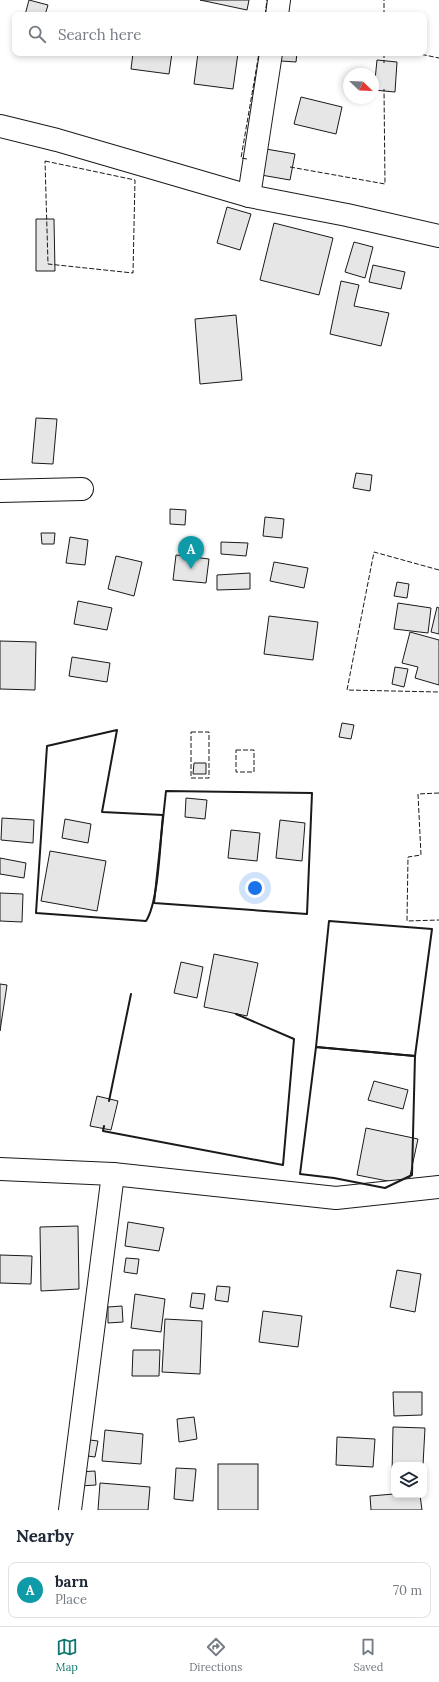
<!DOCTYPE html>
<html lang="en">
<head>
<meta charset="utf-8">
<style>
	body { margin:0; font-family:Lora,serif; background:#f2f2f3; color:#1f2937 }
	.controls { position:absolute; right:12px; bottom:12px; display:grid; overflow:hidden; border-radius:8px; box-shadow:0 2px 6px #0003 }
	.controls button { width:36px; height:36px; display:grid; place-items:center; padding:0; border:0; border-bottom:1px solid #e0e1e3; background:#fff; color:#1f2937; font:20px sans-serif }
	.compass { position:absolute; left:343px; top:68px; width:36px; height:36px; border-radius:50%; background:#fff; box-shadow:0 2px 6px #0003; rotate:113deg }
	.you { position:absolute; left:255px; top:888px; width:14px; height:14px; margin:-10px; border:3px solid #fff; border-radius:50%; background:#1a73e8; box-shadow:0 0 0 6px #1a73e833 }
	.badge { display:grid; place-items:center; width:26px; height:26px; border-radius:50%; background:#0f766e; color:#fff; font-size:13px; font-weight:700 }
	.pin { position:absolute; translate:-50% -33px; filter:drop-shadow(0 1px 2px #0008) }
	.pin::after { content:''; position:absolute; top:21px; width:14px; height:12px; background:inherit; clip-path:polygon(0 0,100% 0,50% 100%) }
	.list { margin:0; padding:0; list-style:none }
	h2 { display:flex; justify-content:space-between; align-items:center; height:52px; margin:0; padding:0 16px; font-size:17px }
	h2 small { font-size:13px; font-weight:400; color:#747a83 }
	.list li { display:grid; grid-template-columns:26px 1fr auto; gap:12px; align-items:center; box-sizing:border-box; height:56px; margin:0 8px 8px; padding:0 8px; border:1px solid #e0e1e3; border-radius:8px }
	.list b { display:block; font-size:15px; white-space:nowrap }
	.list p { margin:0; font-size:13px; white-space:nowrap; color:#747a83 }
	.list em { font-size:13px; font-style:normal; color:#747a83 }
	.icon { flex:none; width:22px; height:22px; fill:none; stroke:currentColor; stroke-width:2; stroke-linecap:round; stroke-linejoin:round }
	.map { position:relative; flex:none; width:439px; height:1510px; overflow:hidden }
	.search { position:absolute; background:#fff; box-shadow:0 2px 6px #0003; left:12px; right:12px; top:12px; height:44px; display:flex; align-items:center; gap:10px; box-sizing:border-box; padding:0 14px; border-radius:8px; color:#747a83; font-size:15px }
	.sheet { height:116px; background:#fff }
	nav { display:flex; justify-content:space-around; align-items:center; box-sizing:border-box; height:56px; border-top:1px solid #e0e1e3; background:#fff; font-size:11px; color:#747a83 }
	nav a { display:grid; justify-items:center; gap:2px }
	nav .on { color:#0f766e }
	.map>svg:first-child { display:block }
	.building { fill:#e6e6e6; stroke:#1a1a1a }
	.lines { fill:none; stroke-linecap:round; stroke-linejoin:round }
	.minor-casing { stroke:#1a1a1a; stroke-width:24 }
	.minor { stroke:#fff; stroke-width:22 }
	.fence { stroke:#1a1a1a; stroke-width:1; stroke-dasharray:5 2; stroke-linecap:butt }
	.wall { stroke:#1a1a1a; stroke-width:2 }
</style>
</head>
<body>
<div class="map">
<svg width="439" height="1510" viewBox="0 0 439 1510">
	<rect width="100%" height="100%" fill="#fff"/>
	<!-- building -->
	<g class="building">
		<path d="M29,0L48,5L45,15H25Z"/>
		<path d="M200,0H249L247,10Z"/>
		<path d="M133,53H172L169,74L131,69Z"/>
		<path d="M198,53H238L233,89L194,84Z"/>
		<path d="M282,53H297L296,62L281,61Z"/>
		<path d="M377,60L397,62L395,92L374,90Z"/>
		<path d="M301,97L342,107L336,134L294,124Z"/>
		<path d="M266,149L295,154L290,180L261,175Z"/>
		<path d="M227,207L251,214L240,250L217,243Z"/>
		<path d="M36,219H54L55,271H36Z"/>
		<path d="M274,223L333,238L319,295L260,280Z"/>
		<path d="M354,242L373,247L365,278L345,272Z"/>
		<path d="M373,265L405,272L401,289L369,282Z"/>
		<path d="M341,281L359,285L354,306L389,313L381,346L330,334Z"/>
		<path d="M236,315L242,380L200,384L195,319Z"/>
		<path d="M36,418L57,419L53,464L32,463Z"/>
		<path d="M356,473L372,475L370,491L353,488Z"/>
		<path d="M170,509L186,510L185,525L170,524Z"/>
		<path d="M265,517L284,519L282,538L263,536Z"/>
		<path d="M41,533H55L54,544H42Z"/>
		<path d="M70,537L88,540L85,565L66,563Z"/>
		<path d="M221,542L248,543L246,556L221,554Z"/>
		<path d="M176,555L209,559L206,583L173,580Z"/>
		<path d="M116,556L142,562L134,596L108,589Z"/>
		<path d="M274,562L308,568L304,588L270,581Z"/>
		<path d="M250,573V589L217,590V575Z"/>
		<path d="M397,582L409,584L407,598L394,596Z"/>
		<path d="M78,601L112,608L107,630L74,624Z"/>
		<path d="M398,603L431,608L428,633L394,629Z"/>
		<path d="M437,607L439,608V634L431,632Z"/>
		<path d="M269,616L318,622L313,660L264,654Z"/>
		<path d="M410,632L439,640V685L415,678L418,667L402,663Z"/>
		<path d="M0,641L36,642L35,690L0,689Z"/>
		<path d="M72,657L110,663L107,682L69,676Z"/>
		<path d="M395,667L408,669L404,687L392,684Z"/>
		<path d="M342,723L354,725L351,739L339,737Z"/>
		<path d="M194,763H206V774H193Z"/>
		<path d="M186,798L207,800L205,819L185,817Z"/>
		<path d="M2,818L34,820L33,843L1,840Z"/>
		<path d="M65,819L91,824L88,843L62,838Z"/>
		<path d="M280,820L305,823L302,861L276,858Z"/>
		<path d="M231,830L260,833L257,861L228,858Z"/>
		<path d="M50,851L106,861L97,911L41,901Z"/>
		<path d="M0,858L26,863L24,878L0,874Z"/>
		<path d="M0,893L23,894L22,922L0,921Z"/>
		<path d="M214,954L258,963L247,1016L204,1007Z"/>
		<path d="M181,962L203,967L197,998L174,993Z"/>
		<path d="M0,984L7,985L0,1031Z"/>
		<path d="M374,1081L408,1090L403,1109L368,1100Z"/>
		<path d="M97,1096L118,1101L111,1130L90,1126Z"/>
		<path d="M366,1128L418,1139L408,1185L357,1175Z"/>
		<path d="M128,1222L164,1228L159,1251L125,1246Z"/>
		<path d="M78,1226L79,1289L41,1291L40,1227Z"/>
		<path d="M0,1255L32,1256L31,1284L0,1283Z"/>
		<path d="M126,1258L139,1259L137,1274L124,1272Z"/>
		<path d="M397,1270L421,1274L415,1312L390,1307Z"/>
		<path d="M217,1286L230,1287L228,1302L215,1300Z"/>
		<path d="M192,1293L205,1294L203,1309L190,1307Z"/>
		<path d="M135,1294L165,1299L161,1332L131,1328Z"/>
		<path d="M122,1306L123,1322L108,1323V1307Z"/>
		<path d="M263,1311L302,1316L298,1347L259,1342Z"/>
		<path d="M165,1319L202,1321L200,1374L162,1372Z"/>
		<path d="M133,1350H160L159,1376H132Z"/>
		<path d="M393,1392H422V1415L394,1416Z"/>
		<path d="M194,1417L197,1439L179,1442L177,1419Z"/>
		<path d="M393,1427L425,1428L423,1465H394V1474H392Z"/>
		<path d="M105,1430L143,1434L141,1464L102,1461Z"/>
		<path d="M337,1437L375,1439L373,1467L336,1465Z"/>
		<path d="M82,1439L98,1441L95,1457L80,1455Z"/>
		<rect x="218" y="1464" width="40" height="46"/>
		<path d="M176,1468L196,1469L193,1501L174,1499Z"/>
		<path d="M95,1471L96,1485L80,1486L78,1472Z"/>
		<path d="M100,1483L150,1487L148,1510H98Z"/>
		<path d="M394,1494L420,1495L422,1510H371L370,1496Z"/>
	</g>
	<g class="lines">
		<defs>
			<g id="minor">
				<path d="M277,15L279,0"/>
				<path d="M0,126L57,140L249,196L347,215L439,236"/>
				<path d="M249,196L271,53"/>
				<path d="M0,491L82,489"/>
				<path d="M0,1169L113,1174L336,1198L439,1187"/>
				<path d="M70,1510L113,1174"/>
			</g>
		</defs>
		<!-- minor casing -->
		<use href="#minor" class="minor-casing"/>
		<!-- minor -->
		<use href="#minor" class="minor"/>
		<!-- fence -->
		<g class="fence">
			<path d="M265,15L267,0"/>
			<path d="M384,15V0"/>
			<path d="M384,53V63"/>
			<path d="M415,53L439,58"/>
			<path d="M247,159L241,158L259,53"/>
			<path d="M45,161L135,180L133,273L48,264Z"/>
			<path d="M290,167L385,184L384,89"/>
			<path d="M439,570L374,552L347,690L439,692"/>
			<rect x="191" y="732" width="18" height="46"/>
			<rect x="236" y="750" width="18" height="22"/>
			<path d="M439,793L418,794L421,855L408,857L407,921L439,920"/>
		</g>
		<!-- wall -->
		<g class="wall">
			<path d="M117,730L102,812L163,815C160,841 159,901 146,921L36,913L47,746Z"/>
			<path d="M166,791L312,793L307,914L154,903Z"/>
			<path d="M329,921L432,929L415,1056L316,1047Z"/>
			<path d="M316,1047L415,1056L412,1175L385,1188L334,1178L300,1174Z"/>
			<path d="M109,1101L131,994"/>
			<path d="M104,1126L103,1131L283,1165L294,1039L236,1014"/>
		</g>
	</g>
</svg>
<div class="controls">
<button><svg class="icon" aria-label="layers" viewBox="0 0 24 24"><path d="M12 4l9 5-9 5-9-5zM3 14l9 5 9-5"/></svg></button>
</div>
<svg class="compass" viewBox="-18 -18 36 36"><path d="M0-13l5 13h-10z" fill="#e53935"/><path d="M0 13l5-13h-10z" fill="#747a83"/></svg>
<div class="you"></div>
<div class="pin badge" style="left:191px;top:569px;background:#0f9aa8">A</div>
<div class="search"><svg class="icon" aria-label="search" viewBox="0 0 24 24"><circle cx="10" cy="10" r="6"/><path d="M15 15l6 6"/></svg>Search here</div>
</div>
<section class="sheet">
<h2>Nearby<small></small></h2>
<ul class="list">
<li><span class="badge" style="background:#0f9aa8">A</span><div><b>barn</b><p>Place</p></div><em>70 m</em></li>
</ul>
</section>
<nav>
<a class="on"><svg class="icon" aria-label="map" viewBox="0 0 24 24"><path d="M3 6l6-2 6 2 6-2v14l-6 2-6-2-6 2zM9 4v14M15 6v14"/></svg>Map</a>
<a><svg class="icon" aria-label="directions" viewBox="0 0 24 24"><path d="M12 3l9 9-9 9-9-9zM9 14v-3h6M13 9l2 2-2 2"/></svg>Directions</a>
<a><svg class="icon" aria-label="saved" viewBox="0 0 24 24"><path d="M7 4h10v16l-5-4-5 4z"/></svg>Saved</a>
</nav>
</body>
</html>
